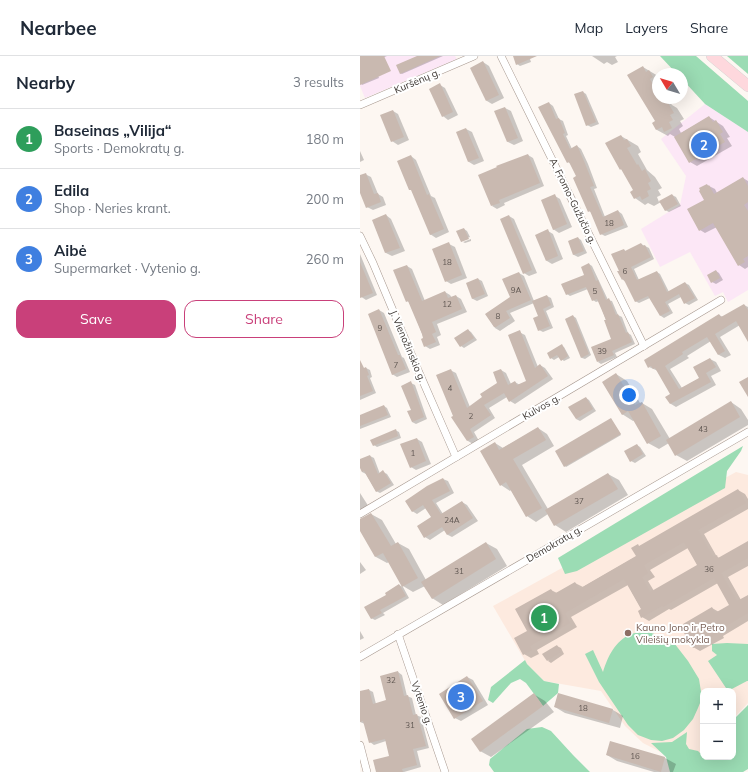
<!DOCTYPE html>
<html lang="en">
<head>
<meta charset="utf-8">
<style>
	body { margin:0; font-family:Mulish,sans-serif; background:#f6f6f7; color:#1f2937 }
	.controls { position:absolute; right:12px; bottom:12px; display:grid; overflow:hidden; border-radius:8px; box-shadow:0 4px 16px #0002 }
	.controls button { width:36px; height:36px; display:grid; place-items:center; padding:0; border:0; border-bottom:1px solid #e0e1e3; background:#fff; color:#1f2937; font:20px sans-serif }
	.compass { position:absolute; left:292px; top:12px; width:36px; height:36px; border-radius:50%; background:#fff; box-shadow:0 4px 16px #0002; rotate:308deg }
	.you { position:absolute; left:269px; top:339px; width:14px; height:14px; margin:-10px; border:3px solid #fff; border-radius:50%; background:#1a73e8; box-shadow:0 0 0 6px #1a73e833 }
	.badge { display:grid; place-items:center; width:26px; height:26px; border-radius:50%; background:#c9407a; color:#fff; font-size:13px; font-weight:700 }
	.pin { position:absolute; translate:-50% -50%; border:2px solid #fff; box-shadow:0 1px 4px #0006 }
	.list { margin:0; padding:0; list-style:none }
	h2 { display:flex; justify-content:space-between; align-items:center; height:52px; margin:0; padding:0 16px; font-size:17px }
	h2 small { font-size:13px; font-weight:400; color:#747a83 }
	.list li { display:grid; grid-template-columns:26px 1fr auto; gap:12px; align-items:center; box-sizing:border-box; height:60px; padding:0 16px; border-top:1px solid #e0e1e3 }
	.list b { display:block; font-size:15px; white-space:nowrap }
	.list p { margin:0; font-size:13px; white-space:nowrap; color:#747a83 }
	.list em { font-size:13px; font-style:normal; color:#747a83 }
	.actions { display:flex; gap:8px; padding:12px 16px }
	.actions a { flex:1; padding:9px 0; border:1px solid #c9407a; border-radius:12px; text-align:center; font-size:14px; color:#c9407a }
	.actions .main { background:#c9407a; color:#fff }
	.map { position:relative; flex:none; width:388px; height:716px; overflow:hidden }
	header { display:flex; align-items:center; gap:24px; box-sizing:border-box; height:56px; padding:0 20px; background:#fff; border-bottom:1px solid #e0e1e3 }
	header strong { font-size:19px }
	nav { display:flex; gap:22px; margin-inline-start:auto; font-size:14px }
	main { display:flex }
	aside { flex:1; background:#fff }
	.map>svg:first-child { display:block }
	.built { fill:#fdeadf }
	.industrial { fill:#fce7f6 }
	.green { fill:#9bdcb4 }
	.shadow { fill:#0003; fill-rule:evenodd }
	.building { fill:#c9b9b0; fill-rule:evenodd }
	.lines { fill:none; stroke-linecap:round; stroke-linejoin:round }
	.street-casing { stroke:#a7988f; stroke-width:8 }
	.primary-casing { stroke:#d5d3d2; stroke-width:12 }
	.street { stroke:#fff; stroke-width:7 }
	.primary { stroke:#fed8dd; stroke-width:11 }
	.education-dot { fill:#8d6e63; stroke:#fff; stroke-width:1.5 }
	.labels { text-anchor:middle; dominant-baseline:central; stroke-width:4; stroke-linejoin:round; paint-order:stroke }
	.number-label { font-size:8px; fill:#615853 }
	.street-label { font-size:10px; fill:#3e3834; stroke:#fff }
	.education-label { font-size:10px; fill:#785e54; stroke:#fff; text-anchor:start }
</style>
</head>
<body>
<header>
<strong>Nearbee</strong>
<nav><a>Map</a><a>Layers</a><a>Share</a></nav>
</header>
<main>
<aside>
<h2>Nearby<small>3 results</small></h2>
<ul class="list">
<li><span class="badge" style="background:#2e9e5b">1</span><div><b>Baseinas „Vilija“</b><p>Sports · Demokratų g.</p></div><em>180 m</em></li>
<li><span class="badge" style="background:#3f7fe0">2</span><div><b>Edila</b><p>Shop · Neries krant.</p></div><em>200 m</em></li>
<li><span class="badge" style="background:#3f7fe0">3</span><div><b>Aibė</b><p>Supermarket · Vytenio g.</p></div><em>260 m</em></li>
</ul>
<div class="actions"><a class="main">Save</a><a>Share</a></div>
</aside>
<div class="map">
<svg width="388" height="716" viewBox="0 0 388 716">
	<rect width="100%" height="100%" fill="#fdf7f2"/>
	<!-- built -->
	<path class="built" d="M376,416L388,419V647L373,663V635H343V695L328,710L283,687L265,670L241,635L184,625L167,608L133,550Z"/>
	<!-- industrial -->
	<g class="industrial">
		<path d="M0,0H95L97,3L5,42L0,30Z"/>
		<path d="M345,48L388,76V234L368,246L363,236L355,240L330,196L300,211L281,173L320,149L326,120L301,83Z"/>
	</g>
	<!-- green -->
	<g class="green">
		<path d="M300,0H336L388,45V76L345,48L322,23V18H317Z"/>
		<path d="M367,0H388V18Z"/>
		<path d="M383,390L381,395L367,415L365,432L217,515L205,518L198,502Z"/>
		<path d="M288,576L311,583L328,605L339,623L342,642L338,652L333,663L324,674L313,682L302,685L291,684L278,679L268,669L239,626L225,598L233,594L243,616C248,600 255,585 271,578C276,576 283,577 288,576Z"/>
		<path d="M367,587L388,588V625H387L368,635L348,605L357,599L352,595V588Z"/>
		<path d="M165,604L167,608L184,625L199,628L198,637L183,650L166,627L160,623L151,627L133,647L128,644L131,631Z"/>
		<path d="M388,649V713L383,716H310L306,701L291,687L312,686L327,676L326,688L329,693L338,695L340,697L343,695V701H373V664Z"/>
		<path d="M182,671L191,675L213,699L230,716H134L129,709L130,703L167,673Z"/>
	</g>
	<!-- shadow -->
	<g class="shadow">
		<path d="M0,0H27L13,6L19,22L2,29L0,26Z"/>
		<path d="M59,0H83L42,18L40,17Z"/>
		<path d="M154,0H169L171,6L160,10L157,8Z"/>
		<path d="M232,0H257L255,1L258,6L252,9L247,6L244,8Z"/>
		<path d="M123,6L129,10L144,42L132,48L127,45Z"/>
		<path d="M283,11L298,20V42H307L312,49L317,52L324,63L320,65L323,70L319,73L321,77L349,61L363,70L370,81L367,82L372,90L337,110L330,106L315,81L310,78L308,80L297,74L293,67L297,66Z"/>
		<path d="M80,29L85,32L98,59L88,64L83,60Z"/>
		<path d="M223,36L226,38L239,68L231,71L227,69Z"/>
		<path d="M189,47L193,50L199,63L203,65L208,79L206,80L212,93L217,90L221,93L228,108L237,132L234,133L245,161L258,155L262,158L268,171L245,180L241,178L232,157L229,155L218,121L211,108L208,106Z"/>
		<path d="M145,52L151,55L163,85L154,89L148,86L136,55Z"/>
		<path d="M33,55L38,58L49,84L38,89L32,85Z"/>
		<path d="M106,73L112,76L124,105L114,109L109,106Z"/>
		<path d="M261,80L278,90L281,96L278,98L287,114L295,121L302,132L298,134L301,139L297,141L299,146L312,139L316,141L321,150L309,156L305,154L301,146L294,150L288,147L285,149L275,142V134L264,115L261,113Z"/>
		<path d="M0,95L4,104L0,106Z"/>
		<path d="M168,99L173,102L184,130L144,147L145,149L137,153L132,150Z"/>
		<path d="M51,100L56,104L71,140L75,142L89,176L76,182L70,178Z"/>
		<path d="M5,118L11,121L18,138L23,141L26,149L13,154L7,151L0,134V121Z"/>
		<path d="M383,122L388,125V211L385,213L379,209L357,171L345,177L340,174L347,129L355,133L357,137Z"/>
		<path d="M195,140L200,143L212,171L199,177L193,173Z"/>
		<path d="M26,159L31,163L45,195L32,200L26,197L13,165Z"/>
		<path d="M149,160L154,163L177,217L169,220L164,217Z"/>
		<path d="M104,173L107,175L110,181L102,184V186L101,185Z"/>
		<path d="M188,175L193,178L203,203L192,208L187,205Z"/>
		<path d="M218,182L221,184L227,197L218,201L214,199L209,185Z"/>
		<path d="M111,183V185L105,187L103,186Z"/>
		<path d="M89,188L95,191L107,222L91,228L86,225Z"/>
		<path d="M281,188L289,192L294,203L274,213L279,224L297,216L300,218L309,236L325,227L329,229L338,244L329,249L325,247L321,241L308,248L313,257L304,262L301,260L290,242L279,247L275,245L266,225L263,224L259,216L260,215L264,194L267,196Z"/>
		<path d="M0,198L17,239L6,244L0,240Z"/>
		<path d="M229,208L232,210L248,244L252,245L258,259L262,261L268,277L271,279L275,288L255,297L257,301L241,308L238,306L253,284L239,245L236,246L233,244L228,233L210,240L207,238L225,219Z"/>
		<path d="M47,210L52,213L65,245L85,236L90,239L92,242L96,240L101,243L107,256L77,268L81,279L77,281L80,289L70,293L65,290L64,283L50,246L46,245Z"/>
		<path d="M356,215L359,217L363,224L356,228L352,226Z"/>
		<path d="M159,217L164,220L174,245L187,240L191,242L194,251L186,255L193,272L183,276L179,274L180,260L174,247L150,257L155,265L140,275L135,272L126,258L151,242Z"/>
		<path d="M118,223L122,225L128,240L117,245L113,243L107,228Z"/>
		<path d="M384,249L388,251V284L380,269L360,281L371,299L365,302L359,299L351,285L327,300L329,302L310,313L322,332L340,322L350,303L356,306L361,315L351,320L356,329L316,351L311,348L307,341L312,338L298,315L289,311L359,259L363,261Z"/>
		<path d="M19,254L24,257L42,301L44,302L50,316L37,321L32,318Z"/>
		<path d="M213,260L216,262L231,299L225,303L222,302L206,263Z"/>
		<path d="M108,274L111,276L117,284L104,292L101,290Z"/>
		<path d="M159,276L165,279L178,311L180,309L185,312L193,323L155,348L150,345L147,341L129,352L135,362L114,376L119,385L113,388L108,385L93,362L95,361L90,314L96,317L110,351L124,342L139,327L141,314L146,317L151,328L155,326L160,329L168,326Z"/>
		<path d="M202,290L204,291L210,302L204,305L199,301L194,304L191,302Z"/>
		<path d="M6,312L10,314L12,321L10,322L16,337L0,344V315Z"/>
		<path d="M256,318L267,325L280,347H282L292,353L310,383L371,346L381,353L388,364V369L327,405L316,399L309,387L299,393L288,387L275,364L273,365L262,358Z"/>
		<path d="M51,327L55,329L67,363L56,368L52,366Z"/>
		<path d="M226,342L229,344L236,355L220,365L216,363Z"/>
		<path d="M24,350L27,352L31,361L0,373V360Z"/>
		<path d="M251,363L261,379L206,411L205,410Z"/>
		<path d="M178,372L187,378L194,390L162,409L188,453L248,418L259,424L268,439L206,476L195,469L188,458L176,466L167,460L151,434L150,435L141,429L135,387L143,392Z"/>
		<path d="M35,374L39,376L41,382L17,391L14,389Z"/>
		<path d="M57,383L62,386L71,408L56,414L51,411Z"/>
		<path d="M277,389L280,391L286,400L275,407L271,405Z"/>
		<path d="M10,400L14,402L20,418L23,416L27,418L34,429L20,437L16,435L6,418L2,416L0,409V404Z"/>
		<path d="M83,423L88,425L94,437L76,447L83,458L102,446L107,449L118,465L92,481L88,479L85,474L70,484L65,481L72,461L66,452L57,458L52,455Z"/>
		<path d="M378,434L385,438L388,443V453L344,478L357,501L360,502L388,486V510L368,521L381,544L388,540V565L363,580L364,582L340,595L333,591L352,552L359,556L371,549L358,527L311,554L309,553L289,565L282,561V554L268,529L211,561L217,571L177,594L179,598L171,602L164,598L169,576L191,534L197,537L215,527L223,531L277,500L280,491ZM328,492L339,510L294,535L288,525L295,521L290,514Z"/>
		<path d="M0,437L9,451L0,457Z"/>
		<path d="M11,458L22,464L36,488L38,487L49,493L66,524L126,487L137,493L147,510L83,549L72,542L65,530L53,536L43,530L29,506L27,507L16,501L0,473V464Z"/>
		<path d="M0,506L6,514L0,518Z"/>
		<path d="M39,529L43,531L49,542L23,557L25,559L15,564L11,562L27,539Z"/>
		<path d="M0,575L4,582L0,584Z"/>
		<path d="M197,590L201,592L204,598L191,607L188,605Z"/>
		<path d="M38,616L42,619L47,640L52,642L56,659L61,661L69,692L57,695L61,711L44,716H17L30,701L26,685L14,689L10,686L5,668L0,666V636L9,634L13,636L16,648L27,645Z"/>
		<path d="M107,621L113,624L128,649L101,665L95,662Z"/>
		<path d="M198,638L253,654L263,660L260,672L205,657L195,651Z"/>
		<path d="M175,639L185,645L194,656L131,701L120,695Z"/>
		<path d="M251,686L305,702L316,708L313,716H294L257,705L247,699Z"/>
	</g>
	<!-- building -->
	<g class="building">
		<path d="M0,0H24L31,15L0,29Z"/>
		<path d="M57,0H80L40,18L36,9Z"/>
		<path d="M153,0H177L156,9Z"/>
		<path d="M123,5L139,39L126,45L110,12Z"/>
		<path d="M283,10L286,16L289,14L293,21L290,23L298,38V42H302L304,46L307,45L314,57L310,59L313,64L309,66L312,72L304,76L302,71L296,74L292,67L295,65L267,19Z"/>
		<path d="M80,27L93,56L82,61L69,33Z"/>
		<path d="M223,35L236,66L226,70L214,38Z"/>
		<path d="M189,46L196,63L199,62L205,77L203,78L210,93L217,89L224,105L234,130L230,131L243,161L258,154L264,169L240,179L230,155L228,156L213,122L216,120L209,106L207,107L178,51Z"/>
		<path d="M145,51L158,82L147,86L134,55Z"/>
		<path d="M33,54L44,81L31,86L20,59Z"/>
		<path d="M349,60L353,66L356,64L360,71L363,76L360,78L365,86L329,107L314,81Z"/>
		<path d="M106,72L119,102L108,106L96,76Z"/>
		<path d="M261,79L264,84L267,83L271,90L267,92L277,109L278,108L282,115L285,113L291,125L288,127L291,133L287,135L289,140L282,144L280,140L274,143L270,136L273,134L261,113L260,114L245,87Z"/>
		<path d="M168,98L180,127L139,144L140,147L131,150L118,119L137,111L136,110Z"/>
		<path d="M51,99L67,139L69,138L84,173L70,179L51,134H49L37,105Z"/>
		<path d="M6,117L14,138L18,137L21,146L6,152L0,137V119Z"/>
		<path d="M383,121L388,130V146L384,149L388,155V200L383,203L385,206L378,210L353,167L339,175L327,153L344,144L339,135L340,134L339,132L347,128L348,130L349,129L354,138Z"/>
		<path d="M195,138L207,168L193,174L181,144Z"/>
		<path d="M312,138L318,148L305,155L299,145Z"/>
		<path d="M26,158L40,192L25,197L12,164Z"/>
		<path d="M149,159L172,214L163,218L140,163Z"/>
		<path d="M104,172L109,183L101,186L96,175Z"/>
		<path d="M188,173L198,200L186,205L175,179Z"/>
		<path d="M218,181L224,195L213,199L208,185Z"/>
		<path d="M89,186L102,219L85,226L72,193Z"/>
		<path d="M281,187L283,190L285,189L291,201L271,211L277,224L297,215L307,236L325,226L335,242L324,248L319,238L305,246L310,255L300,260L288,240L275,246L265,226L263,223L262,224L257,215H259L251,198L264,193L265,195Z"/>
		<path d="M0,206L13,237L0,242Z"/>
		<path d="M229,207L236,225L238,224L246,244L249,242L256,259L258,258L266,277L268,276L272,286L252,295L254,299L237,306L231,291L251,283L244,264H246L237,243L232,245L226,231L206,239L201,228L224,219L221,211Z"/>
		<path d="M47,209L62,245L85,235L88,242L96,239L102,253L72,266L76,276L72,278L76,286L64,291L61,283L63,282L62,278L48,245L46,246L33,214Z"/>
		<path d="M356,214L360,222L351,227L347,219Z"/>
		<path d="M159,216L171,244L146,255L150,262L136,271H134L125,258L150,241L142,223Z"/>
		<path d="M118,222L125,238L112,243L106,227Z"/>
		<path d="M187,239L191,249L183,253L190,270L178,275L173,262L178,260L172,245Z"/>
		<path d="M384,248L388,254V286L376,265L355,278L365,295L358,299L347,281L322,296L323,298L305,310L319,333L339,322L333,311L350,302L356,311L346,317L351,326L310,348L305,341L310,338L295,312L293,313L291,310L288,312L284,304L359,258L361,261Z"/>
		<path d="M19,253L38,299H40L46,313L32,319L8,258Z"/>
		<path d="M213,259L229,298L221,302L205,263Z"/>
		<path d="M108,273L114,282L100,291L94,282Z"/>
		<path d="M160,274L175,312L180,308L188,320L149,346L144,337L124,349L131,359L110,373L114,381L107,385L91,361L93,360L76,319L91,313L107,352L122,341L120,338L137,327L133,316L141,313L148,329L155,325L157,329L166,325L148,279Z"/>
		<path d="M202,288L208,300L201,305L197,299L190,303L187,297Z"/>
		<path d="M0,304L4,312L6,311L9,319L7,320L13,335L0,340Z"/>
		<path d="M256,317L275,349L282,346L301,380L287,388L268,355L262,359L242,326Z"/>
		<path d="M388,321V341L379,326Z"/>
		<path d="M51,325L64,361L52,366L47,355L51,354L41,330Z"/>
		<path d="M226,341L233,353L216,363L208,351Z"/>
		<path d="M371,345L380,361L315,400L306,384Z"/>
		<path d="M24,349L28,359L0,370V359Z"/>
		<path d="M251,362L261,378L204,411L195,395Z"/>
		<path d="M178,371L186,384L153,403L182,452L166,461L146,426L140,430L120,395L135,386L139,394Z"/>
		<path d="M36,373L38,380L13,390L10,384Z"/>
		<path d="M57,382L66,405L50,412L40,388Z"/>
		<path d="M277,388L283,398L270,406L264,395Z"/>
		<path d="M10,399L18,418L23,414L31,427L16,436L4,415L2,416L0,412V403Z"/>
		<path d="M248,417L258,433L194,470L185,454Z"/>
		<path d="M83,422L90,435L72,444L81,458L102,445L113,462L87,479L82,471L64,482L57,470L71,461L63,449L52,456L45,445L67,430Z"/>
		<path d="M378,433L386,447L338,474L353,501L357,499L358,502L388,485V502L361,517L377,545L388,539V557L356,576L357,578L333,592L324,577L327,576L323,568L352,551L355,557L369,549L354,522L303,551L302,550L281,562L278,555L281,553L264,523L205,557L210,567L170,590L172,594L163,599L154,582L167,575L155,553L191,533L194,538L215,526L219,533L276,500L271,492L278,488L279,490ZM324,486L337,509L290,536L282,521L288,517L284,509Z"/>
		<path d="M11,457L31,490L38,486L58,522L42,531L23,497L15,501L0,475V463Z"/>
		<path d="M126,486L136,503L72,543L61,526Z"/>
		<path d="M39,528L46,540L20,554L22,557L11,563L4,551L26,539L25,537Z"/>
		<path d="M197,589L201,596L187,605L182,598Z"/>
		<path d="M38,615L44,640L48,639L53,659L57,658L66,690L53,693L57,709L42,713L43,716H16L13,704L29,700L25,683L9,687L3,665L0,666V635L9,633L13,648L26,644L20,620Z"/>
		<path d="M107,620L123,645L94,663L79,638Z"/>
		<path d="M174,637L183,650L120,696L111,683Z"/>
		<path d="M198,637L253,653L249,667L194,651Z"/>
		<path d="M250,685L305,701L301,716L246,699Z"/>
	</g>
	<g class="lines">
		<defs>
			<g id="street">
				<path d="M141,0L284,290"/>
				<path d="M0,49L114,0"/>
				<path d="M0,180L13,207L58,314L96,401"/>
				<path d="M0,458L361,244"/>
				<path d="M38,578L85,716"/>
				<path d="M0,601L388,376"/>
				<path d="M0,689L7,716"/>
			</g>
			<path id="primary" d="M352,0L388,30"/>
		</defs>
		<!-- street casing -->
		<use href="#street" class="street-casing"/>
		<!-- primary casing -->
		<use href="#primary" class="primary-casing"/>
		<!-- street -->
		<use href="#street" class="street"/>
		<!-- primary -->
		<use href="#primary" class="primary"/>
	</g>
	<!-- markers -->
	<circle class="education-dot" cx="268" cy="577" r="4"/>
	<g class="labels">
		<!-- number labels -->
		<g class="number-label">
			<text x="249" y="167">18</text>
			<text x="87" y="206">18</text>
			<text x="265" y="215">6</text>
			<text x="156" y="234">9A</text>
			<text x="235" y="235">5</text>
			<text x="87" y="248">12</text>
			<text x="138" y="260">8</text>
			<text x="20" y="272">9</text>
			<text x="242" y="295">39</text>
			<text x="36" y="309">7</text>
			<text x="90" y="332">4</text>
			<text x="111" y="360">2</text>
			<text x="343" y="373">43</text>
			<text x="53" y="397">1</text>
			<text x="219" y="445">37</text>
			<text x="92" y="464">24A</text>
			<text x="349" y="513">36</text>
			<text x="99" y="515">31</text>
			<text x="31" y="624">32</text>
			<text x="223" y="652">18</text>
			<text x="50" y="669">31</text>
			<text x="275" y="700">16</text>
		</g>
		<!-- street labels -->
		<g class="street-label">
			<text transform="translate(57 25) rotate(-23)">Kuršėnų g.</text>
			<text transform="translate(213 145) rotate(64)">A. Fromo-Gužučio g.</text>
			<text transform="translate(48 290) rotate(67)">J. Vienožinskio g.</text>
			<text transform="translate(181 351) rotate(-30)">Kulvos g.</text>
			<text transform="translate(194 488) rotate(-30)">Demokratų g.</text>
			<text transform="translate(62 647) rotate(71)">Vytenio g.</text>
		</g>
		<!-- education labels -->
		<g class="education-label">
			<text x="276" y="571">Kauno Jono ir Petro<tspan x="276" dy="12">Vileišių mokykla</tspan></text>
		</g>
	</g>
</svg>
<div class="controls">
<button>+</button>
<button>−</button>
</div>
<svg class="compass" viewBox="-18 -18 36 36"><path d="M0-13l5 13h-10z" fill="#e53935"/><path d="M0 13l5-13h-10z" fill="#747a83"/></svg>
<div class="you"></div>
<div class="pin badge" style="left:184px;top:562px;background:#2e9e5b">1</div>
<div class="pin badge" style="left:344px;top:89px;background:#3f7fe0">2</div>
<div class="pin badge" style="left:101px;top:641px;background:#3f7fe0">3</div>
</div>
</main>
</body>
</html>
